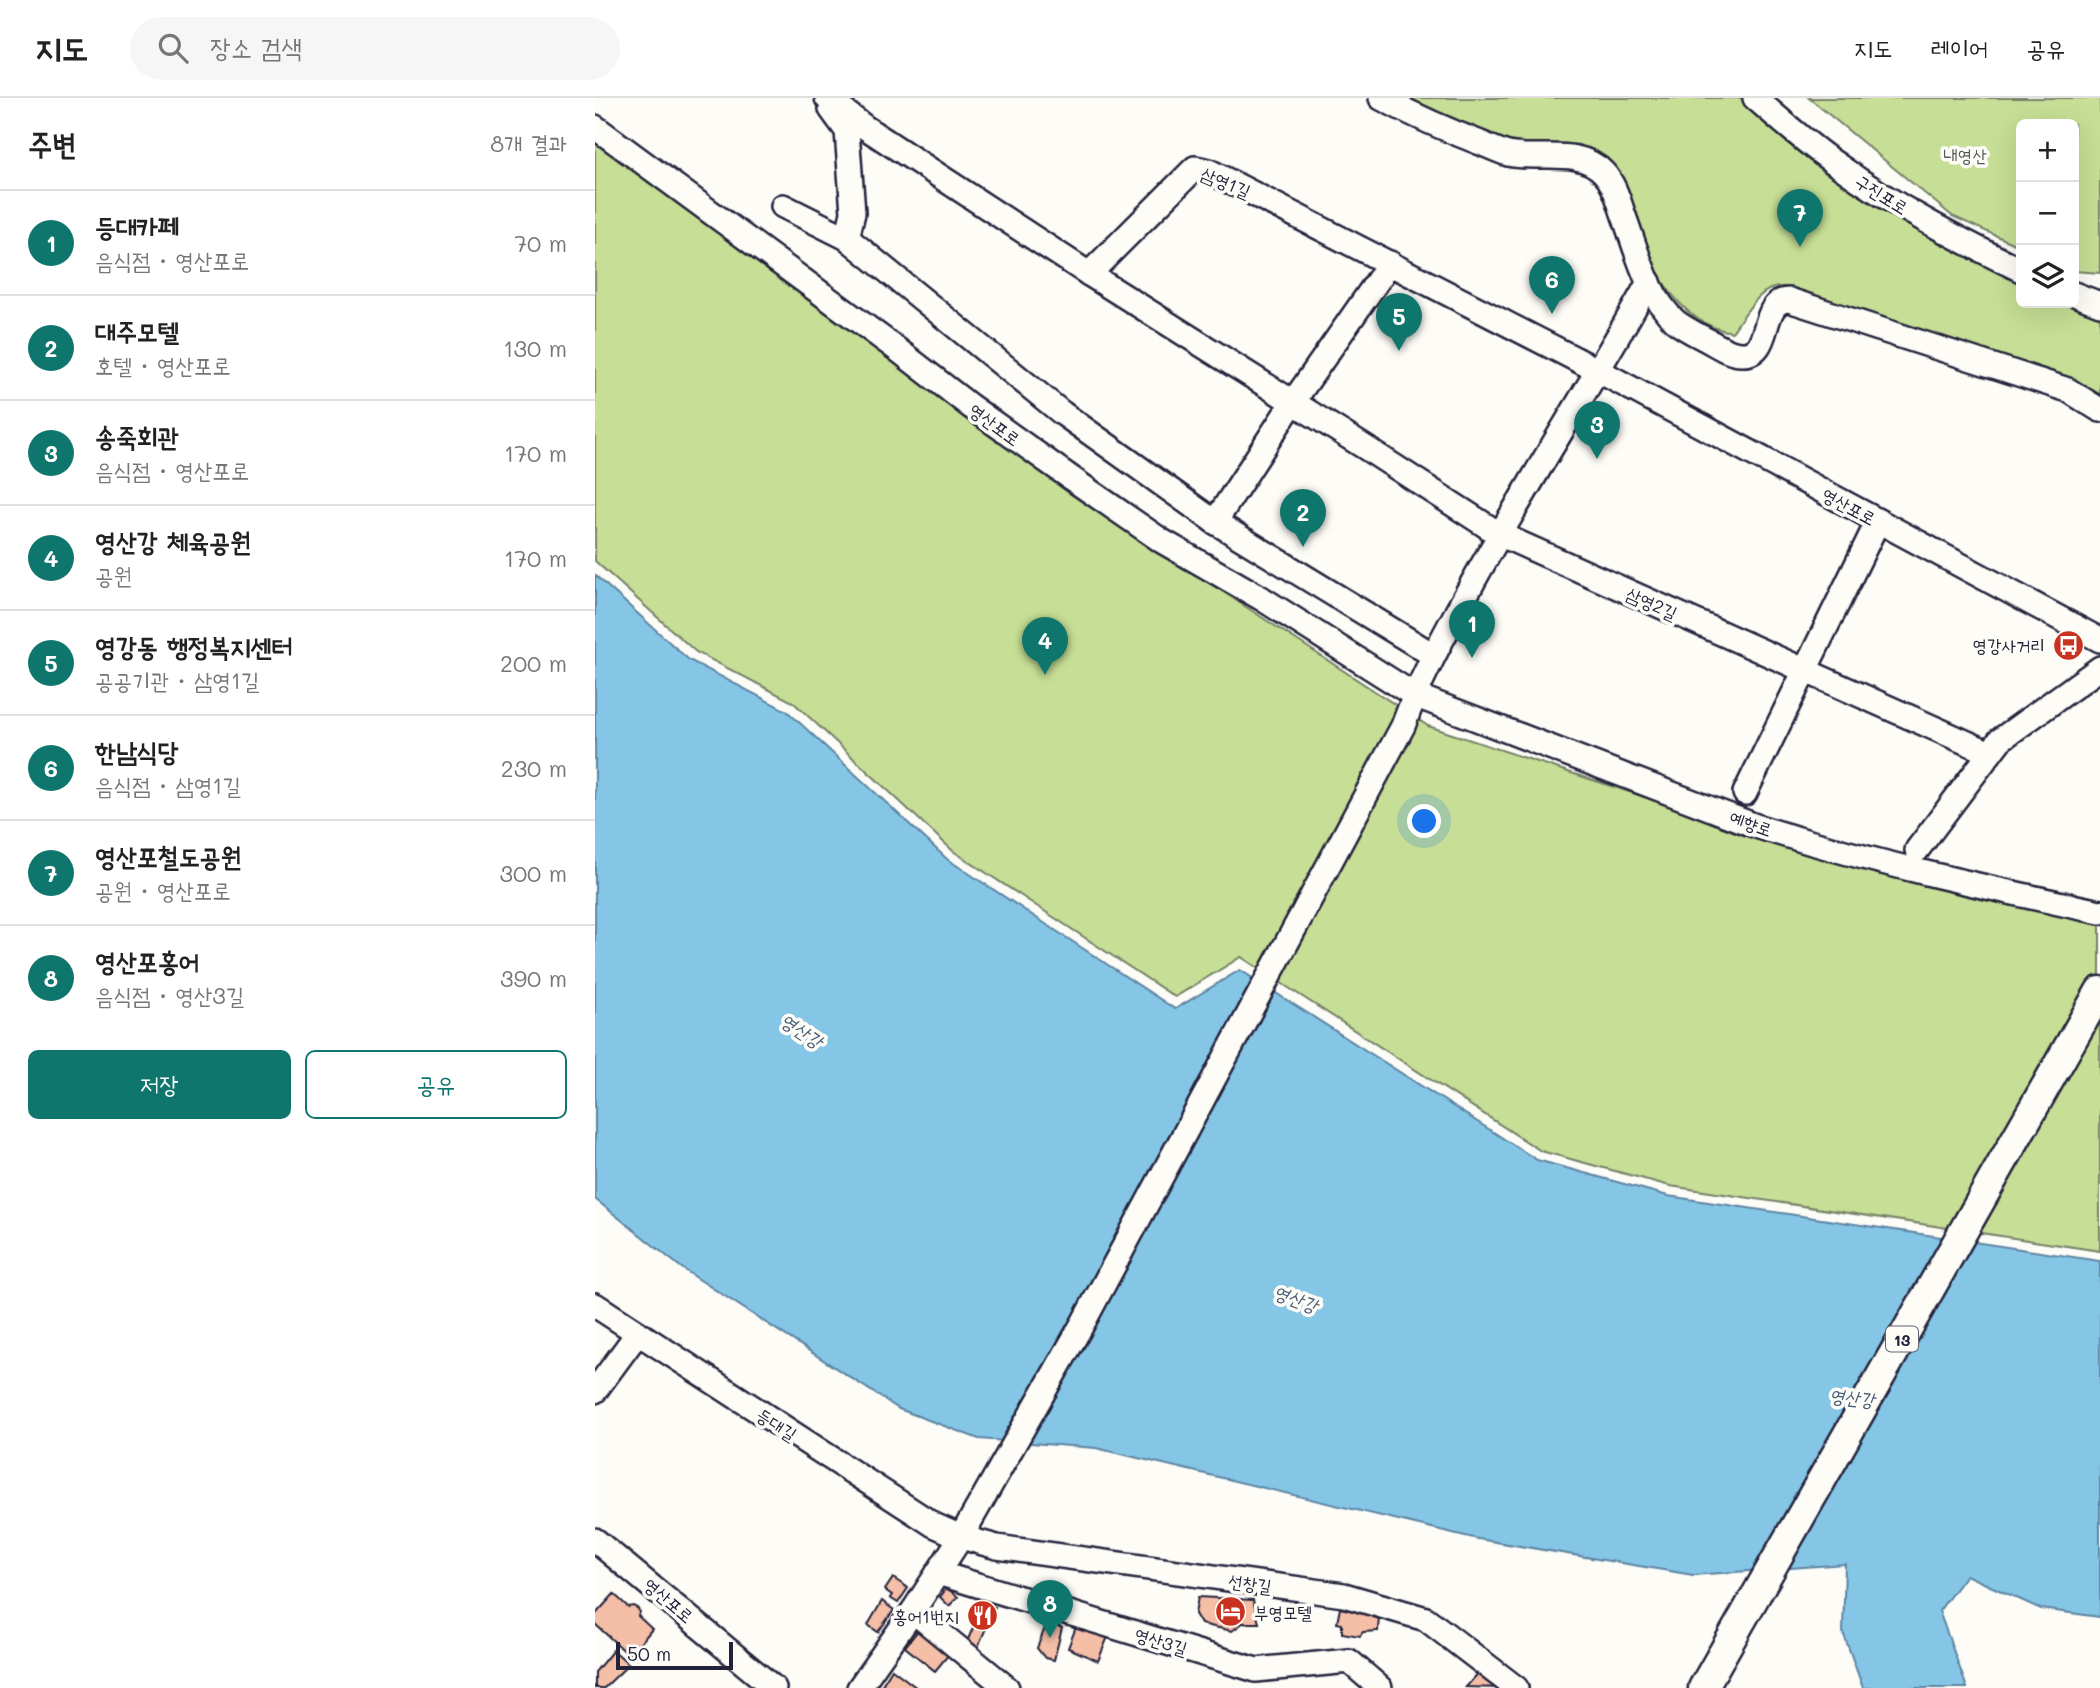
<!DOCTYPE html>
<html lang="ko">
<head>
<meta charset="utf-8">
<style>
	body { margin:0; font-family:Mali,"Poor Story",sans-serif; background:#f6f6f6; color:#222 }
	.controls { position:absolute; right:21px; top:21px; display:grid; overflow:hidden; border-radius:10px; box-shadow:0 7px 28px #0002 }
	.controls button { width:63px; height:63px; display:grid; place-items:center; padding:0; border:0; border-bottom:2px solid #e0e0e0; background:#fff; color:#222; font:35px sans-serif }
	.scale { position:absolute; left:21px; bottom:18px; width:117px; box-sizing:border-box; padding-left:7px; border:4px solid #22223b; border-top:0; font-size:19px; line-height:24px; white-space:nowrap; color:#22223b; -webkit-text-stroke:5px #fdfcf7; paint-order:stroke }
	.you { position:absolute; left:830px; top:724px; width:24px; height:24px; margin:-18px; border:5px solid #fff; border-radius:50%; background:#1a73e8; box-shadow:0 0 0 10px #1a73e833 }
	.badge { display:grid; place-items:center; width:46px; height:46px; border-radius:50%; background:#0f766e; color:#fff; font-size:23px; font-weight:700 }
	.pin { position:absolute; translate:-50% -58px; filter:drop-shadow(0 2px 4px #0008) }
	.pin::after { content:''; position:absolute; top:37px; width:24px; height:21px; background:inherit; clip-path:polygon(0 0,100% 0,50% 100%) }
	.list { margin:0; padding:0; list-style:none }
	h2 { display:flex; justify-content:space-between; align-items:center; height:91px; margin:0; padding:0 28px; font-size:30px }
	h2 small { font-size:23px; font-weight:400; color:#767676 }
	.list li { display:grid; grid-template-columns:46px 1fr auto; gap:21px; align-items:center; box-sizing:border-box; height:105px; padding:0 28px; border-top:2px solid #e0e0e0 }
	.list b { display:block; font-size:26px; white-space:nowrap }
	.list p { margin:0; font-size:23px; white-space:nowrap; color:#767676 }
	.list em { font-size:23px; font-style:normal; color:#767676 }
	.actions { display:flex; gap:14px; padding:21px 28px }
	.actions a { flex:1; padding:16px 0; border:2px solid #0f766e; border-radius:10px; text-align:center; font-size:24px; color:#0f766e }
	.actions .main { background:#0f766e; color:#fff }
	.icon { flex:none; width:38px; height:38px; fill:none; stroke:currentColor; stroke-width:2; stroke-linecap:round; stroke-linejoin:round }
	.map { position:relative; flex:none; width:1505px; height:1590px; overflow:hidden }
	header { display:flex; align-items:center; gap:42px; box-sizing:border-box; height:98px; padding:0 35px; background:#fff; border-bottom:2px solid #e0e0e0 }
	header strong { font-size:33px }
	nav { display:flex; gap:38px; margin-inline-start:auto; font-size:24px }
	.search { width:490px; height:63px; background:#f6f6f6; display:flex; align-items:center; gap:18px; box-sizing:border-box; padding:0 24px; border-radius:38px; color:#767676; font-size:26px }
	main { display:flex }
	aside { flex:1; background:#fff }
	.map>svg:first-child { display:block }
	.green { fill:#c6de95; stroke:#748068; stroke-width:2 }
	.water { fill:#85c6e6; stroke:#5d84a2; stroke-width:2 }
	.building { fill:#f4bea7; stroke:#22223b; stroke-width:2 }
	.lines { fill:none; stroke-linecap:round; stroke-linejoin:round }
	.minor-casing { stroke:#22223b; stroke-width:28 }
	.major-casing { stroke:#22223b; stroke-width:33 }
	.minor { stroke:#fdfcf7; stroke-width:23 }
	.major { stroke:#fdfcf7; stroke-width:28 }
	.labels { text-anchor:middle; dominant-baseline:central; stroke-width:7; stroke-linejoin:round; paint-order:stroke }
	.shield { fill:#fdfcf7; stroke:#646373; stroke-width:2 }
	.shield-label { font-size:16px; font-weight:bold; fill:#22223b }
	.park-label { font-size:18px; fill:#535a56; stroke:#fdfcf7 }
	.street-label { font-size:18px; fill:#22223b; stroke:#fdfcf7 }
	.poi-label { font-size:18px; fill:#22223b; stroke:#fdfcf7; text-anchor:end }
	.water-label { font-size:19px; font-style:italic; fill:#455b77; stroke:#fdfcf7 }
</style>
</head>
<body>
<header>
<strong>지도</strong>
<div class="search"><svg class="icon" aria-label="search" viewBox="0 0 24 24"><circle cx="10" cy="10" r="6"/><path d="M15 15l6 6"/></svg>장소 검색</div>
<nav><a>지도</a><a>레이어</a><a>공유</a></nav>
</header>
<main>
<aside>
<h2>주변<small>8개 결과</small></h2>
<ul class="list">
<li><span class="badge">1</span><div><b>등대카페</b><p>음식점 · 영산포로</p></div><em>70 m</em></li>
<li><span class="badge">2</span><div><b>대주모텔</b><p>호텔 · 영산포로</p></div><em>130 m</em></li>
<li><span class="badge">3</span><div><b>송죽회관</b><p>음식점 · 영산포로</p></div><em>170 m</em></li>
<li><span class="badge">4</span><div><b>영산강 체육공원</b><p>공원</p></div><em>170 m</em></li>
<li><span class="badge">5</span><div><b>영강동 행정복지센터</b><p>공공기관 · 삼영1길</p></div><em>200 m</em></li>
<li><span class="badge">6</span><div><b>한남식당</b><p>음식점 · 삼영1길</p></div><em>230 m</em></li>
<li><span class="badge">7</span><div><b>영산포철도공원</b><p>공원 · 영산포로</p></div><em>300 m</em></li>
<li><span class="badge">8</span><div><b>영산포홍어</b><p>음식점 · 영산3길</p></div><em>390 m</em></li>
</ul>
<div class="actions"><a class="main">저장</a><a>공유</a></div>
</aside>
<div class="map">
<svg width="1505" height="1590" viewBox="0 0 1505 1590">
	<rect width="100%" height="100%" fill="#fdfcf7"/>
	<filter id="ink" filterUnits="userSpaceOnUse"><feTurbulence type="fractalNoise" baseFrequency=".0143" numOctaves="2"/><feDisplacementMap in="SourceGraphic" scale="14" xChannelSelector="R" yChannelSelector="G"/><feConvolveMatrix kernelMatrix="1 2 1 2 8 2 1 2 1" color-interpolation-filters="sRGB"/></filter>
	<g filter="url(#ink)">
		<!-- green -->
		<g class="green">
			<path d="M811,0H1146L1426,183V205H1472L1505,218V299L1368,248L1189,189C1165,186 1150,217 1137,234C1069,225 1043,133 1020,79L868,28Z"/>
			<path d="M1214,0H1505V175L1479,173V26H1426V149L1357,118Z"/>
			<path d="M0,44L587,467L833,628L1074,707L1157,738L1215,757L1346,791L1505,824V1153L1075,1088L946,1053L646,859L580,899L358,753L198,604L101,554L0,463Z"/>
		</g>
		<!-- water -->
		<path class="water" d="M0,477L94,562L192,613L352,761L580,911L645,872L942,1062L1073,1098L1505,1163V1519L1446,1511L1371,1477L1344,1513L1372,1590H1268L1248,1534L1250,1466L1098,1477L883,1441L501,1350L384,1341L304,1311L88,1171L0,1101Z"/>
		<!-- building -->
		<g class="building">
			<path d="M298,1480L313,1490L303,1505L295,1500L297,1497L290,1492Z"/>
			<path d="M352,1490L363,1499L354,1508L345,1499Z"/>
			<path d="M19,1496L33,1509L38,1508L42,1510L45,1514L43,1518L57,1531L35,1558L0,1526V1517Z"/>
			<path d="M603,1499L658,1502L664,1525H648L637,1533L606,1526L600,1516Z"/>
			<path d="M383,1502L400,1509L380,1556L369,1551L380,1525L375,1522Z"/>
			<path d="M287,1503L299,1512L283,1534L273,1527Z"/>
			<path d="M745,1510L784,1518L783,1533L768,1534L765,1538L747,1535V1526L742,1525Z"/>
			<path d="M483,1524L515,1534L503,1563L473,1550Z"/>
			<path d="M452,1525L467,1530L459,1562L450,1560L442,1550Z"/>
			<path d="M328,1526L359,1550L340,1573L310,1549Z"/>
			<path d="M18,1552L34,1566L9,1590H0V1574Z"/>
			<path d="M297,1571L322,1590H285Z"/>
			<path d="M886,1572L907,1590L871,1589Z"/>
		</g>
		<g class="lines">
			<defs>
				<g id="minor">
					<path d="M232,0L271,30L494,176L771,350L904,436L1395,655"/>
					<path d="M786,0C818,17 849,31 883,44C893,48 903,53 913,56C944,63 984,48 1009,75C1020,87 1024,104 1029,118C1042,153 1052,197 1080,223C1090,231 1101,236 1112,242C1122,247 1134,256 1146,256C1179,258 1163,202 1194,202L1473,292L1505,312"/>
					<path d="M1160,0C1187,23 1214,48 1244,68C1301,109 1363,141 1426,172"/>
					<path d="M236,11L252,33L258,115L252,140"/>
					<path d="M0,29L303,252L375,308L483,385L567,443L666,500L819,597L1161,728C1274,764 1389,789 1505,814"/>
					<path d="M188,108L252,140L467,315L620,424L838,557"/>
					<path d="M494,176L600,70L614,73L1004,273L1505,542"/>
					<path d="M1479,196L1505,206"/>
					<path d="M620,424L698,304L795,165"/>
					<path d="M1150,695L1283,423"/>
					<path d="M1322,752L1405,642L1505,570"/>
					<path d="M0,1207L339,1427L366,1439L402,1449L749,1497L831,1521L921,1590"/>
					<path d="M0,1293L42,1236"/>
					<path d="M0,1442L179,1590"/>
					<path d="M343,1475L661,1572L754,1563L785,1590"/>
					<path d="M318,1513L412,1590"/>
					<path d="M264,1590L318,1513L366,1439L488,1225L808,628C826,578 852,532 878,484C934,383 997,286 1054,184"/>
				</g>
				<path id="major" d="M1108,1590L1505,893"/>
			</defs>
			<!-- minor casing -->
			<use href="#minor" class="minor-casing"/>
			<!-- major casing -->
			<use href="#major" class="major-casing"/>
			<!-- minor -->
			<use href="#minor" class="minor"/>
			<!-- major -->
			<use href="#major" class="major"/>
		</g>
	</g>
	<!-- icons -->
	<defs>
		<symbol id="bus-disc" viewBox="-11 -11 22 22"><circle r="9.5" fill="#c8321e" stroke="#fdfcf7"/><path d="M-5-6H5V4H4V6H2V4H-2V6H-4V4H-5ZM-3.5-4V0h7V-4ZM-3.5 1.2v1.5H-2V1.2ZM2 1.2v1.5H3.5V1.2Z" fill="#fff"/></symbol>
		<symbol id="hotel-disc" viewBox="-11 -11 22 22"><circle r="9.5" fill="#c8321e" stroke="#fdfcf7"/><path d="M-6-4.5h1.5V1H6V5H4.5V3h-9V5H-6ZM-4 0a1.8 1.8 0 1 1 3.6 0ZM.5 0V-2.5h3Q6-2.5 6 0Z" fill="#fff"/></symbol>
		<symbol id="restaurant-disc" viewBox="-11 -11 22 22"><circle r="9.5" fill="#c8321e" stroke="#fdfcf7"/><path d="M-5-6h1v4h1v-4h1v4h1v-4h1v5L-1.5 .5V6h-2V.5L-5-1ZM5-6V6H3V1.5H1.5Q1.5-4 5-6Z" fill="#fff"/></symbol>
	</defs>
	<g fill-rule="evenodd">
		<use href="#bus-disc" x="1456" y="530" width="35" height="35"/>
		<use href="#hotel-disc" x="618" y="1496" width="35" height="35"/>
		<use href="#restaurant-disc" x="370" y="1500" width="35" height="35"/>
	</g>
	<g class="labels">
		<!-- shield labels -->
		<rect class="shield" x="1291" y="1228.5" width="32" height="25" rx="5"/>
		<g class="shield-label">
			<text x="1307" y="1241">13</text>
		</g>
		<!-- park labels -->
		<g class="park-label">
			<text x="1370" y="57">내영산</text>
		</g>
		<!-- street labels -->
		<g class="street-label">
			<text transform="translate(631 84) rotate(23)">삼영1길</text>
			<text transform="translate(1287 96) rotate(32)">구진포로</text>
			<text transform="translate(400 326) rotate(36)">영산포로</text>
			<text transform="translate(1254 408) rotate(28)">영산포로</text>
			<text transform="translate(1057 505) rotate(24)">삼영2길</text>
			<text transform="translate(1156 725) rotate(19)">예향로</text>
			<text transform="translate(182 1326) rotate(33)">등대길</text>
			<text transform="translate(655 1485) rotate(8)">선창길</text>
			<text transform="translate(74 1502) rotate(40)">영산포로</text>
			<text transform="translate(566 1543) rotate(17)">영산3길</text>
		</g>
		<!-- poi labels -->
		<g class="poi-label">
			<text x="1450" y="547">영강사거리</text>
			<text x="659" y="1514" text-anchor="start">부영모텔</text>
			<text x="364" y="1518">홍어1번지</text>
		</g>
		<!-- water labels -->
		<g class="water-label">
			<text transform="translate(207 932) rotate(34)">영산강</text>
			<text transform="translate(701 1200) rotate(20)">영산강</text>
			<text transform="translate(1257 1299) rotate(6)">영산강</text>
		</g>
	</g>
</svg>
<div class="controls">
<button>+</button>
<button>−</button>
<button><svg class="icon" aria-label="layers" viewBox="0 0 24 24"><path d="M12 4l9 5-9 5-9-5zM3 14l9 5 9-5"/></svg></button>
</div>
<div class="scale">50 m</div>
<div class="you"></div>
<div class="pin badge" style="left:877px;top:560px">1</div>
<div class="pin badge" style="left:708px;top:449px">2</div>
<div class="pin badge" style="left:1002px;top:361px">3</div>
<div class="pin badge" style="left:450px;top:577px">4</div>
<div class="pin badge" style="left:804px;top:253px">5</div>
<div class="pin badge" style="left:957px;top:216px">6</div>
<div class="pin badge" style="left:1205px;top:149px">7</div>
<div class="pin badge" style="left:455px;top:1540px">8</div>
</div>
</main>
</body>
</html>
